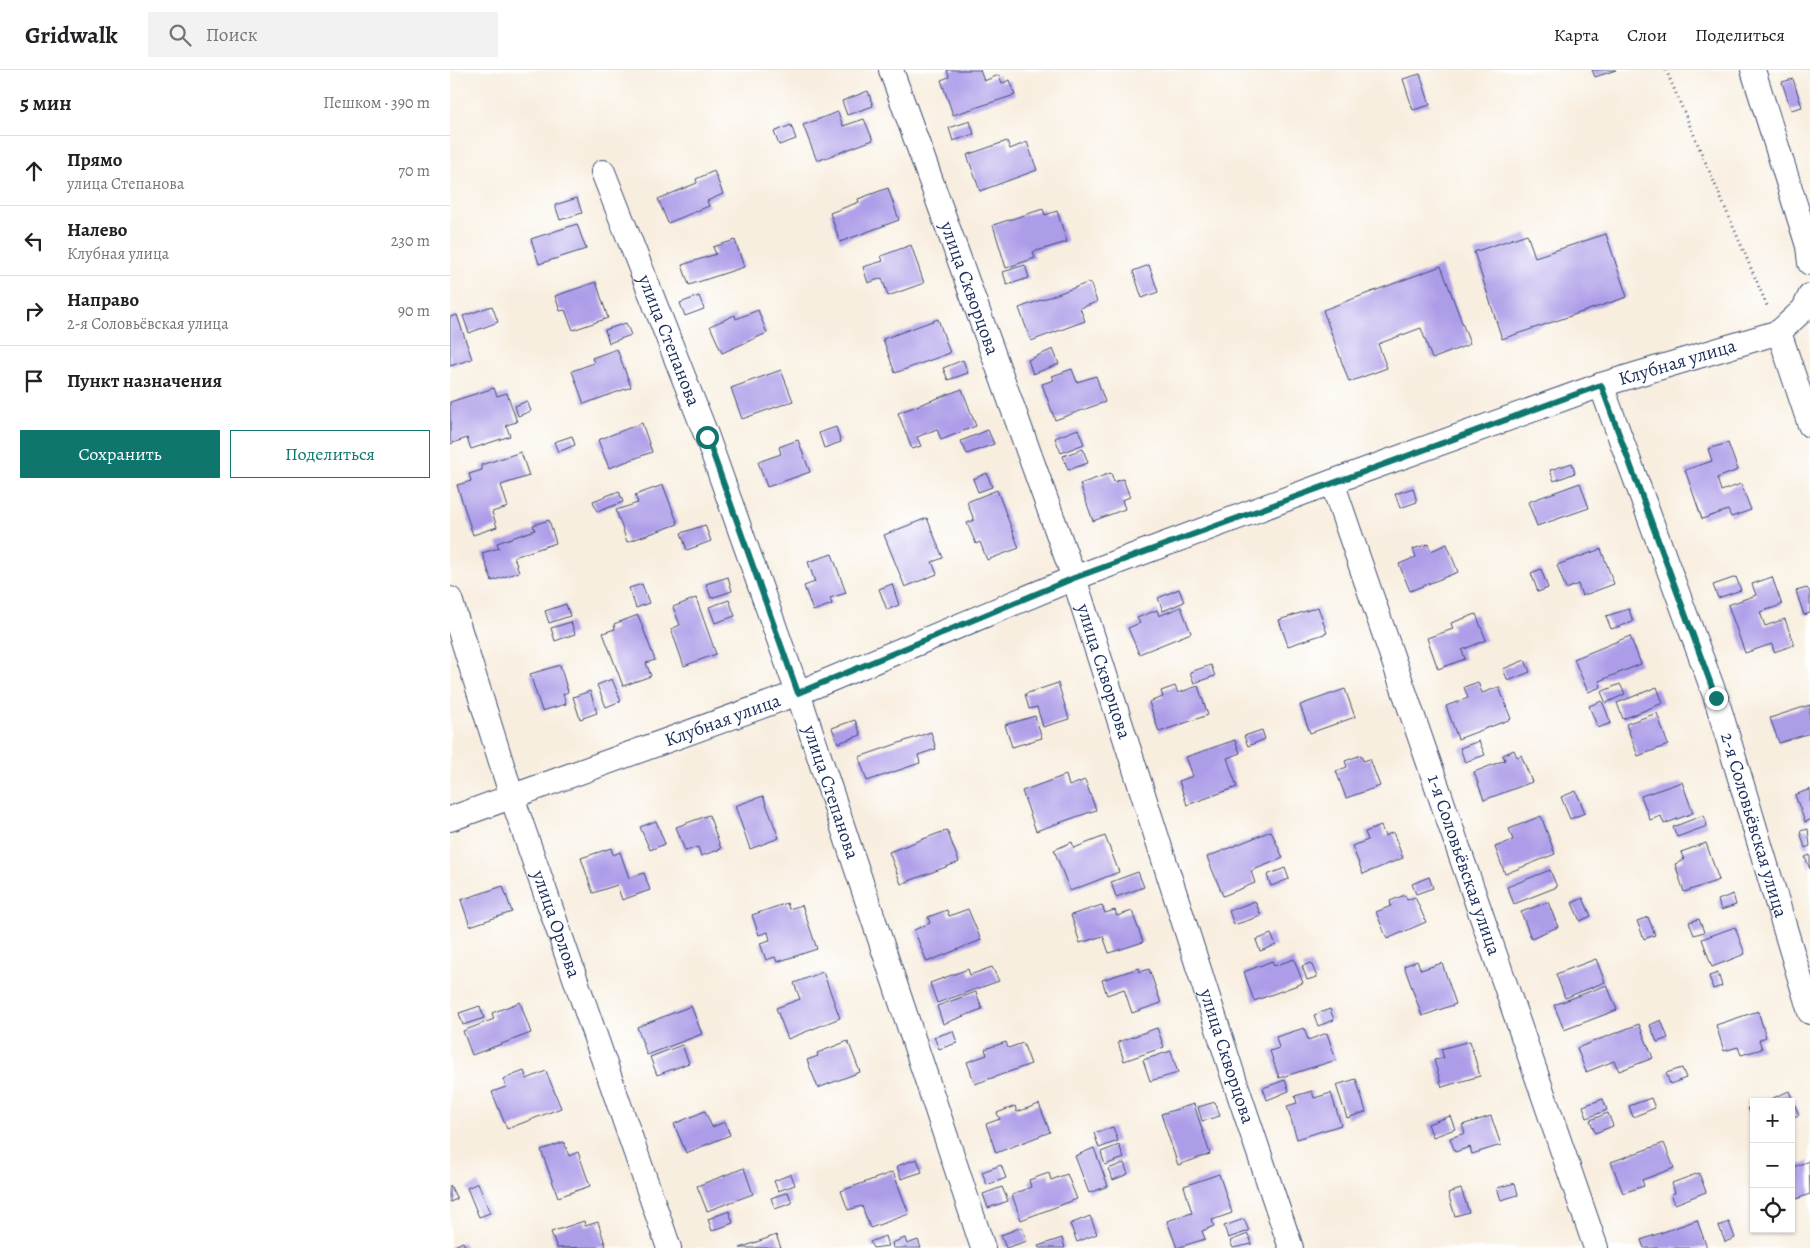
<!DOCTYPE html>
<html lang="ru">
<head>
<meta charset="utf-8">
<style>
	body { margin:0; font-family:Alegreya,serif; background:#f2f2f2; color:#202124 }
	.controls { position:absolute; right:15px; bottom:15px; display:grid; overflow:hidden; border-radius:0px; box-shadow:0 1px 4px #0004 }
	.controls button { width:45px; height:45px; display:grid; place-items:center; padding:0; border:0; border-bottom:1px solid #e0e0e0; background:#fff; color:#202124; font:25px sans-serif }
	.stop { position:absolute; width:15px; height:15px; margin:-11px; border:4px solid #0f766e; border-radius:50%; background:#fff }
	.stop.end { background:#0f766e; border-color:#fff; box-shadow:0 1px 5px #0008 }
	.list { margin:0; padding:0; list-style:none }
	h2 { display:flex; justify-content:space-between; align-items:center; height:65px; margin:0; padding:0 20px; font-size:21px }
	h2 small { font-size:16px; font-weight:400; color:#757577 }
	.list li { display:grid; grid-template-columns:32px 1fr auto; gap:15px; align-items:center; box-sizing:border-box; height:70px; padding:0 20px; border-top:1px solid #e0e0e0 }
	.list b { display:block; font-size:19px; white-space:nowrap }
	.list p { margin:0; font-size:16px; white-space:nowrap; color:#757577 }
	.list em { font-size:16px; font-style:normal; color:#757577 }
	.actions { display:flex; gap:10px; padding:15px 20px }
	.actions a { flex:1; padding:11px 0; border:1px solid #0f766e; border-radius:0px; text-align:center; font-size:18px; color:#0f766e }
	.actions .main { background:#0f766e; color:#fff }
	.icon { flex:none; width:28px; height:28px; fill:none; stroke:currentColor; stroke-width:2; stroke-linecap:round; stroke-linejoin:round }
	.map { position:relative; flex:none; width:1360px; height:1178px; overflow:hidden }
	header { display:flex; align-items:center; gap:30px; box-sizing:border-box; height:70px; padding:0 25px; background:#fff; border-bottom:1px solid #e0e0e0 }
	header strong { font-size:24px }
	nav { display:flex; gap:28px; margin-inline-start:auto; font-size:18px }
	.search { width:350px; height:45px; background:#f2f2f2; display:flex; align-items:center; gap:12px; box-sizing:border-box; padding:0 18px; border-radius:0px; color:#757577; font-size:19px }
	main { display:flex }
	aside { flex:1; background:#fff }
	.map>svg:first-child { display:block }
	.building { fill:#ad9ce8 }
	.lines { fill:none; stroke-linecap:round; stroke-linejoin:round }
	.street-casing { stroke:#3c4c71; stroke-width:26 }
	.path { stroke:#3c4c71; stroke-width:3; stroke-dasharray:1 4; stroke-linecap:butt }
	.street { stroke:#fff; stroke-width:24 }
	.route { stroke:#0f766e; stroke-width:6 }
	.labels { text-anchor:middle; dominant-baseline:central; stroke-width:4.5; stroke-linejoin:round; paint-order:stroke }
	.street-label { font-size:19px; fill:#1b2f5e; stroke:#fff }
</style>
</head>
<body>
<header>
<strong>Gridwalk</strong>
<div class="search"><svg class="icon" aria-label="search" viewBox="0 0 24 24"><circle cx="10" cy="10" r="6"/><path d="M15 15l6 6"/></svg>Поиск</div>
<nav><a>Карта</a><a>Слои</a><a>Поделиться</a></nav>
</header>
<main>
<aside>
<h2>5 мин<small>Пешком · 390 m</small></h2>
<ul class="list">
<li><svg class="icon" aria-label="ahead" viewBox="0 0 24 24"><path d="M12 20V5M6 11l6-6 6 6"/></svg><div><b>Прямо</b><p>улица Степанова</p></div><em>70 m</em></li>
<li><svg class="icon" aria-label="left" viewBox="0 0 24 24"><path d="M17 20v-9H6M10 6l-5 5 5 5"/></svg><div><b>Налево</b><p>Клубная улица</p></div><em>230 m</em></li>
<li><svg class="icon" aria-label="right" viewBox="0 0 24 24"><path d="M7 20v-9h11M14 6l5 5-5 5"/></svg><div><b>Направо</b><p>2-я Соловьёвская улица</p></div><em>90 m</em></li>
<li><svg class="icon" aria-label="arrive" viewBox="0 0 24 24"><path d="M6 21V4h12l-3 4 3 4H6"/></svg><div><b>Пункт назначения</b></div></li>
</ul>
<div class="actions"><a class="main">Сохранить</a><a>Поделиться</a></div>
</aside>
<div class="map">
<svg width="1360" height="1178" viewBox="0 0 1360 1178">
	<rect width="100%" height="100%" fill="#fff"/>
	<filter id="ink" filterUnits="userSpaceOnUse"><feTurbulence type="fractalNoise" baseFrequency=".02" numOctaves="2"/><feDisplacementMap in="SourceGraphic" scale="10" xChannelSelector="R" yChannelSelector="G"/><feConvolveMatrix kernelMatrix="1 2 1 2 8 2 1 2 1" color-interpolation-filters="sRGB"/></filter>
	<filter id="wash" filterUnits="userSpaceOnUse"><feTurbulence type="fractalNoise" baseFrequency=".0096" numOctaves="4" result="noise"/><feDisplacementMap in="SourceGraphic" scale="20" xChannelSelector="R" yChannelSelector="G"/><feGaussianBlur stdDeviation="1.12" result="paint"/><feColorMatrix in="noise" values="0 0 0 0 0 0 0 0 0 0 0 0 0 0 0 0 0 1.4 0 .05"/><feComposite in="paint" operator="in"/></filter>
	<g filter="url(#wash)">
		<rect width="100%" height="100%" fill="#f8eedf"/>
		<g id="blocks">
			<!-- building -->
			<g class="building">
				<path d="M497,0H530L534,11L549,5L552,13L560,10L565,25L503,45L491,10L499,7Z"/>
				<path d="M1142,0H1166L1145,7Z"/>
				<path d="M970,4L980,35L963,40L953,9Z"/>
				<path d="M1343,9L1352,37L1341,40L1332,12Z"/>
				<path d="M418,21L423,36L397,45L392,31Z"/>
				<path d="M388,42L393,56L414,49L423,70L367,91L353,55Z"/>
				<path d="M520,51L524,64L503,71L499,58Z"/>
				<path d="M341,55L346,69L329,75L324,62Z"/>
				<path d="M557,71L560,79L577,72L587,100L530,121L517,85Z"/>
				<path d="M264,101L273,124L257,131L259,136L218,153L208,129L247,113L246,109Z"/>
				<path d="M438,118L449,150L390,172L380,143L409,132L408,129Z"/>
				<path d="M127,128L132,143L110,150L105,135Z"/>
				<path d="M593,139L595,145L607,141L617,172L583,182L585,188L556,198L543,155Z"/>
				<path d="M127,154L136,179L89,194L81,169Z"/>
				<path d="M1077,164L1085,187L1156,164L1177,227L1052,269L1024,182Z"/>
				<path d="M285,170L294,197L239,215L232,195L266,184L263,177Z"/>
				<path d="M461,175L474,213L438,226L432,208L418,213L413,197L433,191L431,186Z"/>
				<path d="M575,195L579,208L557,215L553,202Z"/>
				<path d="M699,195L708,222L692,228L683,201Z"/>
				<path d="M991,196L1020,274L982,289L971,258L928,274L937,298L899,312L873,240Z"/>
				<path d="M146,212L158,248L123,260L115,240L110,241L105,226Z"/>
				<path d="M640,212L647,232L630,238L635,251L581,271L569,238Z"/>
				<path d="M249,226L254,239L235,246L230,233Z"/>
				<path d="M42,236L48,252L19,263L13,246Z"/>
				<path d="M308,240L317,263L272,283L260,256L285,245L286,249Z"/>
				<path d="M7,245L22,289L0,296V247Z"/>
				<path d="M488,249L500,283L445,303L433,269Z"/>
				<path d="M176,253L181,265L159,273L155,260Z"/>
				<path d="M167,279L181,317L134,334L122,301L144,293L142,288Z"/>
				<path d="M603,279L609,294L583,304L578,290Z"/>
				<path d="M513,290L518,303L498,310L493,298Z"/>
				<path d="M622,299L627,312L646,306L655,332L605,350L592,314L604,310L602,306Z"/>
				<path d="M331,300L343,331L292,349L281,318Z"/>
				<path d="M44,318L47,326L57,323L67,352L56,355L60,366L21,379L17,368L0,374V332Z"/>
				<path d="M512,319L526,356L491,370L487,359L467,367L471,376L462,379L448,343Z"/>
				<path d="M77,331L81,341L68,346L65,336Z"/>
				<path d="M192,353L202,382L159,398L148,370Z"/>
				<path d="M386,357L391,372L374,378L369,363Z"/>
				<path d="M628,359L634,374L611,383L605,368Z"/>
				<path d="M538,360L544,374L517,384L511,371Z"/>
				<path d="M122,366L125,375L108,382L104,372Z"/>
				<path d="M348,370L360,402L317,417L308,392L331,384L329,377Z"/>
				<path d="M1278,373L1288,400L1267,408L1271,421L1291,414L1301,440L1281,447L1278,440L1252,449L1235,400L1262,391L1258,379Z"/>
				<path d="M633,379L638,393L618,400L613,386Z"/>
				<path d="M71,382L79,406L51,415L58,437L42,442L47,457L23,465L7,415L21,411L19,404L32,400L31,395Z"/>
				<path d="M1122,393L1125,403L1104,411L1100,400Z"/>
				<path d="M537,403L542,417L528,422L523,409Z"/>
				<path d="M661,403L664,412L673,409L680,427L672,430L675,439L643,451L630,414Z"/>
				<path d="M1130,413L1139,438L1087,456L1078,432Z"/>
				<path d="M213,415L228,454L177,472L166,440L188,433L185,425Z"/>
				<path d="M963,418L967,432L950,438L945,424Z"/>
				<path d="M547,420L569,478L537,490L530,472L526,474L517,453L524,450L517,432Z"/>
				<path d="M169,421L173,432L147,442L143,431Z"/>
				<path d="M477,448L493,488L482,492L487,504L455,517L434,465Z"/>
				<path d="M99,450L106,473L64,487L69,502L42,511L32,483L49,478L47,473L85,460L83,455Z"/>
				<path d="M255,455L261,471L237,480L231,463Z"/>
				<path d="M978,474L981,481L997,474L1008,502L960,521L949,494L966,487L963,479Z"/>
				<path d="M1151,479L1164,514L1132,526L1128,514L1116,519L1107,495Z"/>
				<path d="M382,484L396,523L380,528L382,534L363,541L354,516L365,512L358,492Z"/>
				<path d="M1091,499L1098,518L1088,522L1081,503Z"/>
				<path d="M278,507L282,521L261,528L256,514Z"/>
				<path d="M1286,507L1291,520L1268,528L1263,515Z"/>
				<path d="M1322,507L1332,535L1310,542L1315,556L1335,549L1344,575L1324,582L1322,574L1295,583L1278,535L1306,525L1302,514Z"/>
				<path d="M192,514L199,533L186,538L179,518Z"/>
				<path d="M442,514L449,535L437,540L429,519Z"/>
				<path d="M1357,518L1360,522V543L1354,545L1346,521Z"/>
				<path d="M729,519L734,532L713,541L708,528Z"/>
				<path d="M246,528L266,584L234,596L221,559L230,555L223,537Z"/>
				<path d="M279,530L285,546L265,553L259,537Z"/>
				<path d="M116,534L120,546L99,553L95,541Z"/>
				<path d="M731,537L741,563L689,584L678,558L690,553L687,548L707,540L709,546Z"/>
				<path d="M868,537L877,563L838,576L829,550Z"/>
				<path d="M1179,539L1183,552L1161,559L1156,546Z"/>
				<path d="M1026,544L1036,570L1012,580L1015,589L988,599L977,568L1003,559L1001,553Z"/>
				<path d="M188,545L205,590L196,593L201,606L173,616L153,563L165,559L164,554Z"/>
				<path d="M121,552L125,564L105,571L101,558Z"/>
				<path d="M1180,566L1191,594L1149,611L1151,617L1138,622L1124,589Z"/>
				<path d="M1075,590L1080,602L1058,611L1053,599Z"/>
				<path d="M110,595L118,622L113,624L116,634L92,641L80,604Z"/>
				<path d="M761,595L765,606L744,613L740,602Z"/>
				<path d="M162,609L171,631L156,637L147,615Z"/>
				<path d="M1028,612L1032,623L1049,617L1061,649L1008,669L996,636L1018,628L1014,617Z"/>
				<path d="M608,613L619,649L593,657L587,637L579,639L575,624Z"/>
				<path d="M1170,614L1175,624L1156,633L1151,622Z"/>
				<path d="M725,616L728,623L748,616L758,645L709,662L699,632L713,627L711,621Z"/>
				<path d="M1207,617L1213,633L1173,649L1167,633Z"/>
				<path d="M895,619L905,647L860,663L850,635Z"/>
				<path d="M140,621L147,643L130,649L123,627Z"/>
				<path d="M1152,631L1161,653L1148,658L1139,636Z"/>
				<path d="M1360,635V663L1329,673L1320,648Z"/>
				<path d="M1207,643L1218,675L1188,686L1176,654Z"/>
				<path d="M585,646L592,668L562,677L555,655Z"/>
				<path d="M405,650L411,665L388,673L382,658Z"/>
				<path d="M812,660L815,669L798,676L794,666Z"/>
				<path d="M481,662L486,679L468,685L470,693L417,711L409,687Z"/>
				<path d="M785,670L790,683L777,688L787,717L737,735L729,711L743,706L736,687Z"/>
				<path d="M1029,671L1035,685L1015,692L1010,678Z"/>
				<path d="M1064,680L1067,687L1071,685L1082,712L1034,730L1024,702L1055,690L1053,685Z"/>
				<path d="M911,685L913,691L920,689L930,716L896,728L886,701L897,697L895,691Z"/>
				<path d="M616,705L619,716L635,710L646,740L586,761L572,721Z"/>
				<path d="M1232,712L1243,743L1214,754L1211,746L1200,750L1191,726Z"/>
				<path d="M1360,719V750L1355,752L1345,725Z"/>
				<path d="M1126,721L1135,743L1120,749L1111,727Z"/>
				<path d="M313,726L329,768L300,779L285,736Z"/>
				<path d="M259,745L271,779L251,786L248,777L235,781L226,757Z"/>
				<path d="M1254,745L1257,756L1227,767L1223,757Z"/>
				<path d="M1091,746L1105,784L1055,804L1045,777L1063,770L1059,759Z"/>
				<path d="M206,751L215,774L200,780L190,757Z"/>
				<path d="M931,756L935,766L943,762L953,788L913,804L902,776L918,770L915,762Z"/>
				<path d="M1358,759L1360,776L1355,778L1350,761Z"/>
				<path d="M497,760L509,792L451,814L439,782Z"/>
				<path d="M821,761L833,788L801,801L805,813L773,826L757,787Z"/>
				<path d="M655,766L669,802L620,821L604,780L622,772L624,778Z"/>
				<path d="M1256,773L1269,810L1234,822L1225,794L1234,790L1231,782Z"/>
				<path d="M161,778L163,785L170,782L179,808L194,803L200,820L172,830L167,815L143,823L131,788Z"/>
				<path d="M1360,785V799L1355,787Z"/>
				<path d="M835,798L839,809L821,816L817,805Z"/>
				<path d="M1100,800L1107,817L1064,834L1057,817Z"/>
				<path d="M688,802L694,817L666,827L661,812Z"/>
				<path d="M979,807L983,818L966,824L962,814Z"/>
				<path d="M53,816L62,842L20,856L11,830Z"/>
				<path d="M1283,824L1286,835L1271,840L1268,830Z"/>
				<path d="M955,825L957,830L965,827L976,852L937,869L926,842L941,836L940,831Z"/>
				<path d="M1133,828L1141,846L1130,851L1122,833Z"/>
				<path d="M805,831L811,846L784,855L779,841Z"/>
				<path d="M1098,832L1108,857L1081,868L1071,842Z"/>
				<path d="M337,833L339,839L352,835L367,879L327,892L325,887L316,890L310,873L320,870L318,862L309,865L302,845Z"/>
				<path d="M652,835L655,843L665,840L667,846L682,841L693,872L659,883L653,866L630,873L621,845Z"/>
				<path d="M518,839L531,870L477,892L464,860L480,853L478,847L497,840L499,846Z"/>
				<path d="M1198,847L1205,865L1194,869L1187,851Z"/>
				<path d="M1249,849L1254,862L1244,865L1239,852Z"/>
				<path d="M1285,857L1295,884L1262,897L1252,869Z"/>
				<path d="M821,864L826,875L810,881L806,870Z"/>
				<path d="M844,889L853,913L804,931L794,902L822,891L824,896Z"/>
				<path d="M1146,889L1155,912L1115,928L1106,904Z"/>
				<path d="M967,891L971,900L992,893L1006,934L972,946L954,896Z"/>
				<path d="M861,893L867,907L857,910L852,896Z"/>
				<path d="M542,897L549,911L487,933L480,913L518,899L520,905Z"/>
				<path d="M689,898L690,902L699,899L711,933L682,943L674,919L657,925L652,910Z"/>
				<path d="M373,902L390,948L338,969L326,938L350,929L344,913Z"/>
				<path d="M1268,903L1272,916L1263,919L1259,906Z"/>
				<path d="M1157,915L1167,940L1114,960L1104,935Z"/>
				<path d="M526,922L532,939L493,954L487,936Z"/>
				<path d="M70,932L81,963L22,985L13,961L44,949L42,943Z"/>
				<path d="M30,936L34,948L13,955L9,943Z"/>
				<path d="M241,936L252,964L197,985L187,957Z"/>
				<path d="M880,939L884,950L868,956L864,945Z"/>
				<path d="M1308,941L1316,967L1309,970L1312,979L1291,985L1288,977L1274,981L1266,955Z"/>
				<path d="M1211,950L1218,968L1207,972L1200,955Z"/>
				<path d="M1189,954L1203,988L1169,1001L1164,991L1136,1002L1127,978Z"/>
				<path d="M707,958L714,977L674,991L668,972Z"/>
				<path d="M854,958L858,970L877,963L886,990L829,1008L820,981L829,978L826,967Z"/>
				<path d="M503,961L507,973L489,979L484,967Z"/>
				<path d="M398,971L410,1002L368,1018L357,990L368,986L367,983Z"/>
				<path d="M1020,971L1030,1006L992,1017L984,990L994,988L991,979Z"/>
				<path d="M556,972L558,978L573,973L581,994L525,1014L517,992L537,985L535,979Z"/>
				<path d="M232,975L239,993L207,1005L200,987Z"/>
				<path d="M721,981L728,1003L700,1011L693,990Z"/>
				<path d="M1232,998L1236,1008L1220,1014L1216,1003Z"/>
				<path d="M74,1001L77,1009L96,1001L111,1038L57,1059L42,1022L56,1017L53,1009Z"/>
				<path d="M906,1009L916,1042L897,1048L886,1015Z"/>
				<path d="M835,1010L839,1021L817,1030L813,1018Z"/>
				<path d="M862,1021L864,1028L881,1023L891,1055L847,1069L837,1036L847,1033L845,1026Z"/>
				<path d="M1339,1021L1349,1045L1341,1048V1032H1314Z"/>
				<path d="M1201,1028L1205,1038L1183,1047L1179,1036Z"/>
				<path d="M1153,1029L1157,1040L1137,1048L1133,1036Z"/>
				<path d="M765,1032L770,1046L752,1051L748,1037Z"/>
				<path d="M589,1034L600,1062L546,1083L536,1054L550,1049L547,1043L565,1036L567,1042Z"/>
				<path d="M744,1034L760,1084L728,1095L711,1044Z"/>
				<path d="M1304,1035V1053L1298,1038Z"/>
				<path d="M255,1041L262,1057L275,1052L280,1065L236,1083L224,1054Z"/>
				<path d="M1158,1043L1163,1056L1145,1063L1140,1050Z"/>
				<path d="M1000,1046L1005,1059L983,1067L978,1054Z"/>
				<path d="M1041,1046L1051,1075L1022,1084L1020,1077L1005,1082L1000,1068L1015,1063L1012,1055Z"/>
				<path d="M663,1057L668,1071L649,1078L644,1063Z"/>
				<path d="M114,1072L119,1086L128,1082L140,1116L108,1127L91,1080Z"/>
				<path d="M1214,1073L1224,1098L1192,1110L1194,1116L1173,1123L1161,1092Z"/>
				<path d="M669,1075L674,1088L655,1095L651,1082Z"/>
				<path d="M644,1078L658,1116L639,1123L625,1086Z"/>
				<path d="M467,1089L472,1102L451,1109L447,1096Z"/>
				<path d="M1359,1091L1360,1124L1341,1131V1098Z"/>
				<path d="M674,1093L678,1104L663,1110L658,1099Z"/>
				<path d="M551,1095L556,1108L537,1115L532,1102Z"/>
				<path d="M294,1098L303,1124L257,1141L247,1116Z"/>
				<path d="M443,1102L459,1144L420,1158L412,1136L398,1140L391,1121Z"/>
				<path d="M599,1103L601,1110L617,1104L627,1129L571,1150L562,1125L581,1117L579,1110Z"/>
				<path d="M1249,1103L1256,1122L1225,1134L1221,1124L1225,1123L1222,1113Z"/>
				<path d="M341,1104L345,1115L328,1121L324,1111Z"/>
				<path d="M769,1104L782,1143L762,1150L764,1156L752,1161L755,1169L727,1178L717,1151L742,1143L734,1116Z"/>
				<path d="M28,1113L40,1143L29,1147L17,1118Z"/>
				<path d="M1065,1113L1068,1125L1051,1130L1047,1118Z"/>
				<path d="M0,1115L7,1129L0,1132Z"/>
				<path d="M552,1117L558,1131L538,1138L533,1124Z"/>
				<path d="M1011,1119L1019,1142L1005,1146L998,1123Z"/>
				<path d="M338,1122L342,1133L325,1139L321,1128Z"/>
				<path d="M279,1141L283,1153L262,1161L258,1149Z"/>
				<path d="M640,1146L647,1164L627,1172L620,1154Z"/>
				<path d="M794,1149L799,1161L778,1168L774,1156Z"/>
				<path d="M1247,1150L1257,1178H1194L1191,1170Z"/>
				<path d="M134,1151L135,1156L148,1152L156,1177L107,1178L101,1162Z"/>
				<path d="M1279,1152L1285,1168L1275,1172L1269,1156Z"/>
				<path d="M572,1157L577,1171L556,1178L551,1165Z"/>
				<path d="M798,1164L802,1174L783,1178L780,1171Z"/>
				<path d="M326,1165L331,1178H290Z"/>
				<path d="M435,1166L438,1176L423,1178L420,1172Z"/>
				<path d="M455,1168L457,1174L468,1170L471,1178H443L442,1173Z"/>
				<path d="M612,1168L615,1178H589L588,1176Z"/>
				<path d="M13,1172L16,1178H0Z"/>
			</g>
		</g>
	</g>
	<g filter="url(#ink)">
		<use href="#blocks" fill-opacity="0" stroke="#3c4c71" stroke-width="1"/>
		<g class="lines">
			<defs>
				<g id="street">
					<path id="s1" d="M441,0L624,508L783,1006L841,1178"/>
					<path d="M1303,0L1358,176L1360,193"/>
					<path id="s2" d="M153,102L257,367L348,623L533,1178"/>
					<path d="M1329,262L1360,355"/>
					<path id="s3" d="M1151,315L1266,628L1360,942"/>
					<path id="s4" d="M882,412L1146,1178"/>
					<path id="s5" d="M0,529L62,727L219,1178"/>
					<path id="s6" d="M0,749L348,623L624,508L882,412L1151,315L1329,262L1354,239L1360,226"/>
				</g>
			</defs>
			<!-- street casing -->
			<use href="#street" class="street-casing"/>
			<!-- path -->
			<path class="path" d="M1216,0L1318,238"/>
			<!-- street -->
			<use href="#street" class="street"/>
		</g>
	</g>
	<g class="lines" filter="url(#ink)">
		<!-- route -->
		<path class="route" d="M257,367L348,623L624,508L1151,315L1266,628"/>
	</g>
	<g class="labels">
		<!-- street labels -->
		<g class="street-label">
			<text stroke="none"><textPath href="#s1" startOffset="232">улица Скворцова</textPath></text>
			<text stroke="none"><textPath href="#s2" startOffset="181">улица Степанова</textPath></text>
			<text stroke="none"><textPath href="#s6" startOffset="1310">Клубная улица</textPath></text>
			<text stroke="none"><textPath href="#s1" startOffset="638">улица Скворцова</textPath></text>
			<text stroke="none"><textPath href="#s6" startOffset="290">Клубная улица</textPath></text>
			<text stroke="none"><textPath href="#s2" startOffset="661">улица Степанова</textPath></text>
			<text stroke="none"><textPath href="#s3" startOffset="466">2-я Соловьёвская улица</textPath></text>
			<text stroke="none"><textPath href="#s4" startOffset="405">1-я Соловьёвская улица</textPath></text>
			<text stroke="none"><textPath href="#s5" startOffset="342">улица Орлова</textPath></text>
			<text stroke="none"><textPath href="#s1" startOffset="1042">улица Скворцова</textPath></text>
		</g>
	</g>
</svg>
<div class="controls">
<button>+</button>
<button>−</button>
<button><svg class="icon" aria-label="locate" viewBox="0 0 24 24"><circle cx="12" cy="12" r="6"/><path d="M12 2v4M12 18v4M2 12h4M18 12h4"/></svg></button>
</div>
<div class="stop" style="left:257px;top:367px"></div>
<div class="stop end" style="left:1266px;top:628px"></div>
</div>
</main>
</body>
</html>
